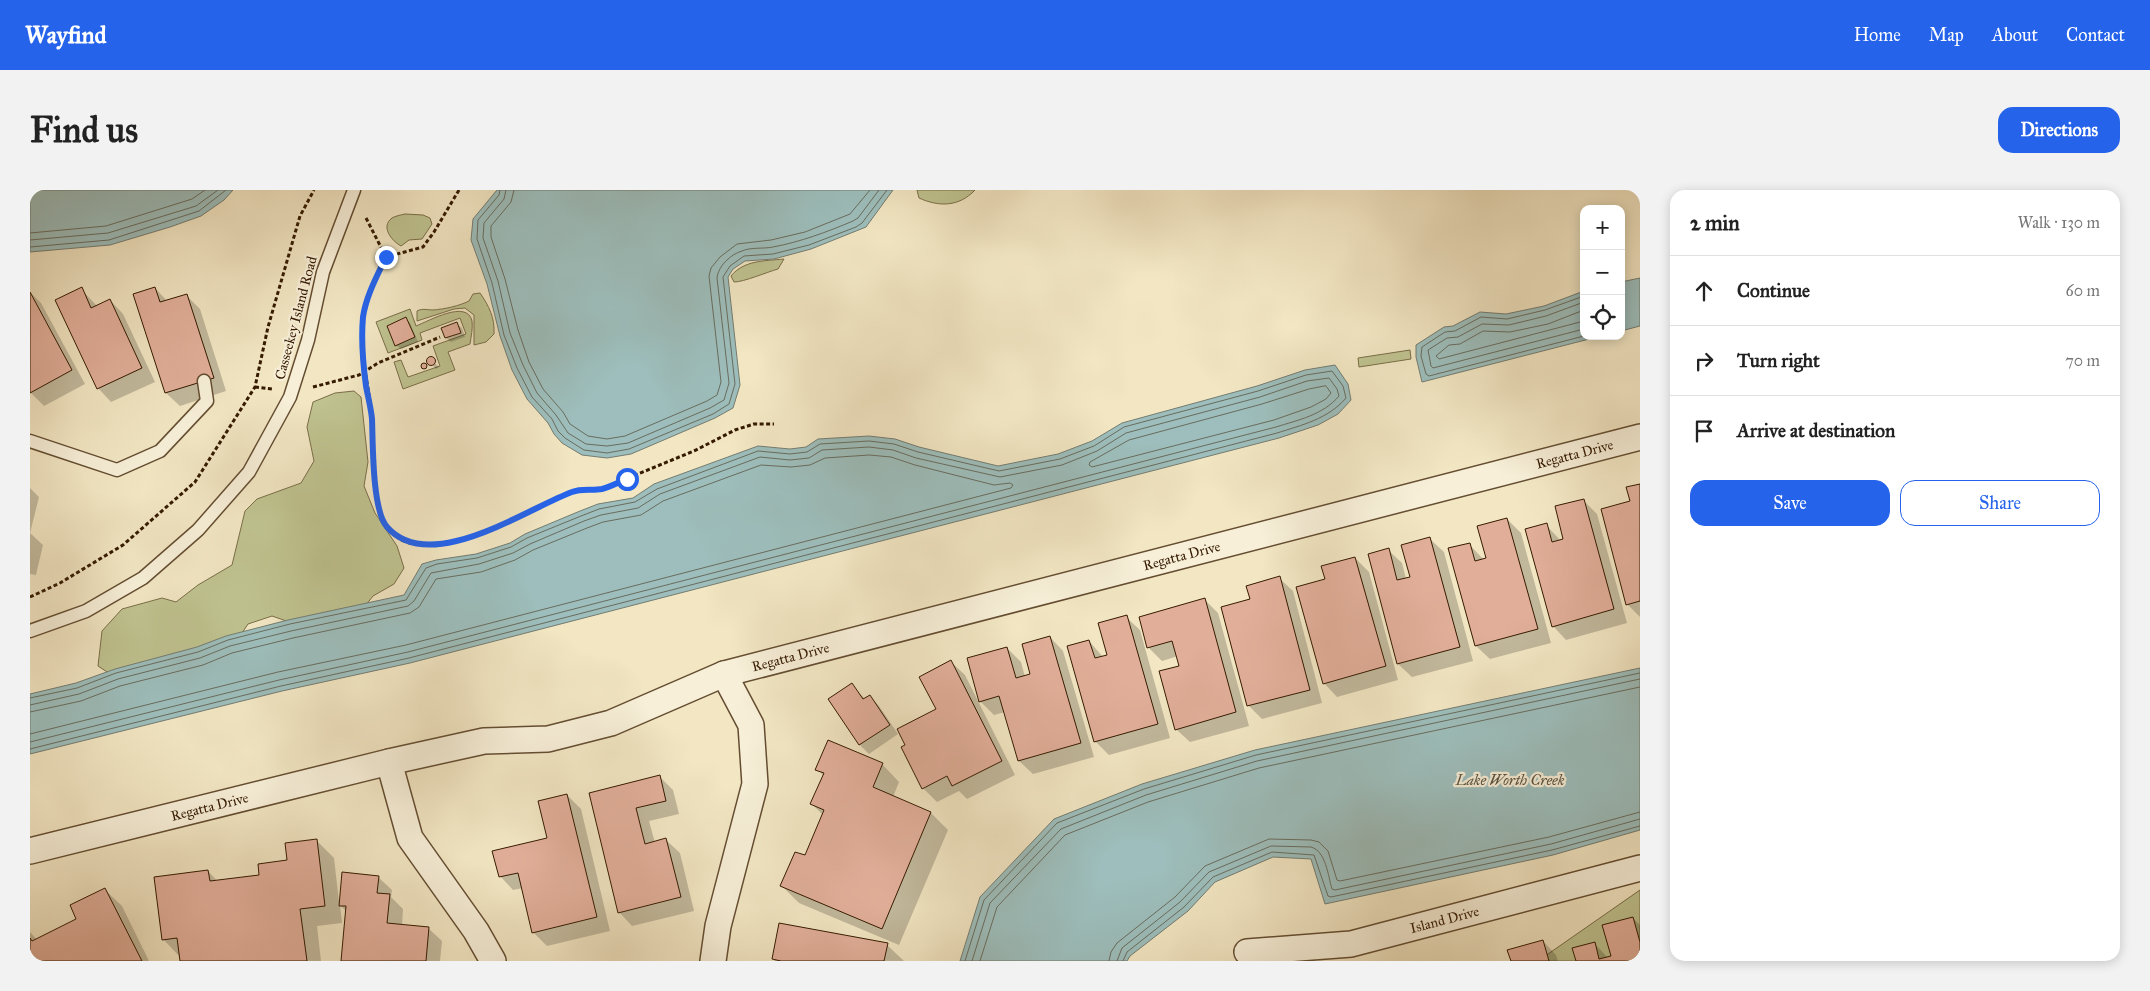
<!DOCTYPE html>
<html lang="en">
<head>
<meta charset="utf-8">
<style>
	body { margin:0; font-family:"IM FELL Great Primer",serif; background:#f2f2f2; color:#222 }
	.controls { position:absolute; right:15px; top:15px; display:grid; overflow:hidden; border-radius:10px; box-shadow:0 2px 12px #0003 }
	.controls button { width:45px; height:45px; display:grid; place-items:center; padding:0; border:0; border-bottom:1px solid #e0e0e0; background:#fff; color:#222; font:25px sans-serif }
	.stop { position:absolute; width:15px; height:15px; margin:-11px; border:4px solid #2563eb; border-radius:50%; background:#fff }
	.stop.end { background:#2563eb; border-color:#fff; box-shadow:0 1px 5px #0008 }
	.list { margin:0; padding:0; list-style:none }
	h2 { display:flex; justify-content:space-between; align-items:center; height:65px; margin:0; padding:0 20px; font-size:21px }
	h2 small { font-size:16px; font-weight:400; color:#767676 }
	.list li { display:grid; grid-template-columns:32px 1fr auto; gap:15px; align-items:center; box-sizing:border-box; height:70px; padding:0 20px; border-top:1px solid #e0e0e0 }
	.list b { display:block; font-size:19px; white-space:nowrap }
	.list em { font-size:16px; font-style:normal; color:#767676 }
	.actions { display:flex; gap:10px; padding:15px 20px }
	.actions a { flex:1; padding:11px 0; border:1px solid #2563eb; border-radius:15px; text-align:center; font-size:18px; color:#2563eb }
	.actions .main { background:#2563eb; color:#fff }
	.icon { flex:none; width:28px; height:28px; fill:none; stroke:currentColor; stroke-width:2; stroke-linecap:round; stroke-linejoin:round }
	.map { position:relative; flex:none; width:1610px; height:771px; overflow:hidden; border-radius:15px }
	header { display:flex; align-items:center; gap:30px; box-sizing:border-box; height:70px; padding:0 25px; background:#2563eb; color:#fff }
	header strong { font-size:24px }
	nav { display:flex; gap:28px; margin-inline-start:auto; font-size:18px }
	.intro { display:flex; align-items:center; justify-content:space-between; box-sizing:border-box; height:120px; padding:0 30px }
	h1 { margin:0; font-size:35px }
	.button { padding:12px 22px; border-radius:15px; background:#2563eb; color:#fff; font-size:18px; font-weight:700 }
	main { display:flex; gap:30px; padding:0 30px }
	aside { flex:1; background:#fff; border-radius:15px; box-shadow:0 2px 12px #0003 }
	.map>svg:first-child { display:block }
	.green { fill:#bfc390; stroke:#7a6e48 }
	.water { fill:#9dbebc; stroke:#737c71 }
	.shadow { fill:#0003 }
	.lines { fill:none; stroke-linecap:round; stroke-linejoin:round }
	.shore { stroke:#696c5e; stroke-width:1 }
	.building { fill:#e1ae99; stroke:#351a00 }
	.service-casing { stroke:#644d31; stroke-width:15 }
	.minor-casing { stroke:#644d31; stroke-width:28 }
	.path { stroke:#351a00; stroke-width:3; stroke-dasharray:4 2.5; stroke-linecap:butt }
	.service { stroke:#f7efd8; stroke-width:12 }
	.minor { stroke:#f7efd8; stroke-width:25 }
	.route { stroke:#2563eb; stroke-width:6 }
	.labels { text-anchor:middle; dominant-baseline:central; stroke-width:4.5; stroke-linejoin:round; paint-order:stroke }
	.street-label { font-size:14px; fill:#351a00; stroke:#f7efd8 }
	.water-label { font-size:15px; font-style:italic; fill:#595342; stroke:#f7efd8 }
</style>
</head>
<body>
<header>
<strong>Wayfind</strong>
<nav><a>Home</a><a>Map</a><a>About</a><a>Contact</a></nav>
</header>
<div class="intro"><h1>Find us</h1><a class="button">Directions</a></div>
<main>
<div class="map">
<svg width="1610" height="771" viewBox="0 0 1610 771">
	<rect width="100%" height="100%" fill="#f2e6c3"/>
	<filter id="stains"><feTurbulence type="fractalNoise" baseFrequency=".004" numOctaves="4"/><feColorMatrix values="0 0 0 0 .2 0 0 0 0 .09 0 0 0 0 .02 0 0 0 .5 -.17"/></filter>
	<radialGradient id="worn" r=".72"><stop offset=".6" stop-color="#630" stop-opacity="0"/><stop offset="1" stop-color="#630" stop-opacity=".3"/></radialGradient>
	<!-- green -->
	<g class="green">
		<path d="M887,0H945C929,17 909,17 889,8Z"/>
		<path d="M375,24L393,25L400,28L402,34L392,49L379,50L371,56C362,51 350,37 362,28C365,26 371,25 375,24Z"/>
		<path d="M754,69L748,79C737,82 714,92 704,92L701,86C714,70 735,71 754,69Z"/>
		<path d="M450,103C459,116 465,128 464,144L456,152L444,155V125L435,118L424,119L387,131V121C393,118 397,120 403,120C415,119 429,116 439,111L443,104Z"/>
		<path d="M380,119L386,136C399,131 437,109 442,131C443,138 441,147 440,154L418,162L425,180L373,199L364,172L371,170L378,187L410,176L403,156L436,144L430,128L390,143L392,150L358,163L346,132Z"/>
		<path d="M1380,160L1381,169L1329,177L1328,168Z"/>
		<path d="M324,201L331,207L338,272L334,296L345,323L367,356L374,378L364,394L343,406L324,430L291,443L242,426L218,434L206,452L91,491L68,476L72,441L92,419L132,408L146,412L168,395L202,375L215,321L227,309L271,293L284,271L277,237L283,212L305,203Z"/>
		<path d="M1610,700V771H1508Z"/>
	</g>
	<!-- water -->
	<g class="water">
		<path d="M0,0H203L194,10L171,26L140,37L80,55L0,62Z"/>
		<path d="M467,0H863L836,37L781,59L744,69L715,71L703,79L698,87L710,195L703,218L685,228L601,264L577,268L552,265L532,253L524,244L518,233L497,209L482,180L470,146L457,94L441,50L443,29Z"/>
		<path d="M1610,88V136L1591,141V92Z"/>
		<path d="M1554,101V146H1571L1392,192L1386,167V155L1414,137L1423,136L1450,122L1476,124L1514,116Z"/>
		<path d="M1305,175L1318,194L1321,210L1308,224L1288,235L1249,248L380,473L252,501L0,564V504L46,493L85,479L167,457L196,446L258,430L374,405L392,374L406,370L446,364L480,353L495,344L550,321L568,314L603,308L624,294L728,256L760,259L776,257L788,249L839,246L865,249L889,257L968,276L1028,264L1062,251L1092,233L1227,196L1275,180Z"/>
		<path d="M1610,478V640L1523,665L1295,714L1281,669L1243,667L1185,692L1158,721L1100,766L1097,771H930L950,707L1024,629L1112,594L1225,560Z"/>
	</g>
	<!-- shadow -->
	<g class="shadow">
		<path d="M125,98L137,111L156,105L170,119L196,201L150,216L136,203L105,105Z"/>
		<path d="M51,99L67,116L80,110L93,124L125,192L81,212L68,198Z"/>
		<path d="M0,102L11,113L55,194L14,216L0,202Z"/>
		<path d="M376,129L380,133L388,152L371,159L366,155Z"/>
		<path d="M427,134L432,138L435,147L421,152L416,148L413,138Z"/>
		<path d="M399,168L409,177L406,179L398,170Z"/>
		<path d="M1610,295V427L1597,414L1601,312Z"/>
		<path d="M0,298L9,307L0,343L13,355L6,385L0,384Z"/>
		<path d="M1553,310L1567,324L1597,433L1536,450L1523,436L1516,335L1531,351L1535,349Z"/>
		<path d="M1477,329L1491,343L1521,453L1460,469L1446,456L1439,354L1454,370L1458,369Z"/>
		<path d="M1400,349L1414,362L1443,471L1382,487L1368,474L1339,365L1358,360L1372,373L1376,389L1381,387Z"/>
		<path d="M1325,368L1339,382L1368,490L1307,507L1294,493L1296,390Z"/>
		<path d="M1249,388L1263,401L1292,513L1232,529L1218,515L1221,410Z"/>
		<path d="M1175,410L1188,423L1219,536L1160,552L1146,539L1151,476L1148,466L1132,471L1118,457Z"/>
		<path d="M1096,427L1110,440L1140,548L1079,565L1065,551L1059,451L1073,467L1078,465Z"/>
		<path d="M1020,447L1033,461L1064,567L1003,584L989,571L975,522L964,525L950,511L977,458L991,472L995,487L1002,485Z"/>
		<path d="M921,472L935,485L985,585L937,609L929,601L907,612L893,598L908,520Z"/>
		<path d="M822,495L835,509L840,506L849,516L868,544L839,564L830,555Z"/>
		<path d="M852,574L869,592L863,607L901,623L918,640L869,755L769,713L752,696L775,667L793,625L782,614L794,586L787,579Z"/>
		<path d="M630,587L643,600L649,624L619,631L625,653L636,650L650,663L664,721L602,736L589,722L560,604Z"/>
		<path d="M537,605L551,619L580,741L517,756L503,742L493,698L483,700L470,686L518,648Z"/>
		<path d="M287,651L304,668L309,712L348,687L362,700L361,707L373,719L372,736L398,738L412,751L410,771H313L317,722L310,715L312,733L287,736L291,771H151L150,767L133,749L178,681L188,692L230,686L258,671Z"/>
		<path d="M74,699L92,716L119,771H0V742L7,750L48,729Z"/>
		<path d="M1603,728L1610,735V771H1547L1564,753L1578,768L1583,767Z"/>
		<path d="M1513,751L1526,765L1528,771H1482Z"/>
		<path d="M857,755L874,771H745L743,769Z"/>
	</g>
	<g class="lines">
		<!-- shore -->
		<g class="shore">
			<path d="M470,0L469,5L448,30L447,49L462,93L474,145L487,178L502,207L522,229L528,241L535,248L554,260L577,263L599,259L683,224L699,214L705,194L693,87L700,76L714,66L743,64L779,55L826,37L832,33L857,0"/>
			<path d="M476,0L474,9L454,33L453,48L468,91L480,143L493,175L507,203L526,225L538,243L556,254L577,256L598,253L680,218L694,210L699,193L687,88C688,76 701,64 712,61C721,57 733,59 743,57C770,52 797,42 823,31L828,28L849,0"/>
			<path d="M484,0L481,12L461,36V47L475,89L488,140L499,172L513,199L533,222L540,234L558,246L577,249L595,246L677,211L687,205L691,192L679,86L681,78L690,67L707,54L741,50L775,42L820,24L840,0"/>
			<path d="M0,43L76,36L162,9L175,0"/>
			<path d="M0,50L78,43L166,16L188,0"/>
			<path d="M0,57L79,50L169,21L196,0"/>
			<path d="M1554,106L1515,120L1477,129L1451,127L1425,141L1415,142L1392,157L1391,166L1396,184L1399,186L1554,146"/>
			<path d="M1554,112L1516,126L1479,135L1452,134L1428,147L1417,148L1398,160L1401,176L1403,178L1554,139"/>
			<path d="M1554,120L1518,134L1480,142L1453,141L1430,154L1419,155L1406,166L1409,169L1554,131"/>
			<path d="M1296,196L1301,203L1296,209L1281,217L1244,230L1062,277L1059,275L1060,272L1099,250L1232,214L1279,199Z"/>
			<path d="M0,508L47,498L86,483L168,462L198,450L260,434L376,410L396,378L407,374L447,368L481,357L497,348L551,326L569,319L605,312L627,299L728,261L760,264L777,262L790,254L839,251L864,254L888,262L969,281L1030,269L1064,256L1094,237L1228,201L1276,185L1302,181L1313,196L1316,208C1298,229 1272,235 1247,243L379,468L251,496L0,559"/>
			<path d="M0,515L49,504L88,489L170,468L200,456L261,441L378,416L384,411L401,383L449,374L483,363L500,354L554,331L571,325L608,318L630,304L730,267L760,270L779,268L792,260L839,257L863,260L886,268L970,287L1032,275L1067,261L1096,243L1230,207L1277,191L1299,188L1307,199L1309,206C1293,225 1268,230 1246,237L378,462L249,490L0,552"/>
			<path d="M0,522L51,511L90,496L173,475L202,463L263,448L380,423L389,417L406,389L451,382L485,370L503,360L557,338L573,332L611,325L633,311L731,275L761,277L780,275L795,268L839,265L861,267L885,275L964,295L980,293L983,295L981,298L376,455L248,482L0,544"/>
			<path d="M935,771L954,710L1027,633L1114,599L1226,565L1610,483"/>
			<path d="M942,771L960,713L1031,639L1116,605L1227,571L1610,489"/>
			<path d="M950,771L967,717L1035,645L1118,612L1229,578L1610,497"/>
			<path d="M1079,771L1081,762L1087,753L1145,707L1175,676L1239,649L1281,650L1289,652L1298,661L1307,690L1310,691L1519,647L1610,622"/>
			<path d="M1087,771L1092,758L1150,712L1179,682L1241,656L1281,657C1296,661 1298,686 1302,699L1305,700L1521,654L1610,629"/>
			<path d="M1093,771L1097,762L1154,717L1183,687L1242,662L1284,665L1298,706L1301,707L1522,660L1610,636"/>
		</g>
	</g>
	<!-- building -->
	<g class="building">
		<path d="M52,97L61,118L80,109L112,178L67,199L25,110Z"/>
		<path d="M125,97L130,112L157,104L184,188L135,203L103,104Z"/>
		<path d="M0,102L42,180L0,203Z"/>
		<path d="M376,127L385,147L365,156L357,136Z"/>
		<path d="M427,132L431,143L415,148L411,138Z"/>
		<circle cx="401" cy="171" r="4.5"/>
		<circle cx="394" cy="176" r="3"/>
		<path d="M1610,294V411L1596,415L1571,319L1600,311L1596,297Z"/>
		<path d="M1554,309L1584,419L1522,437L1495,339L1517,333L1522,352L1533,349L1525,316Z"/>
		<path d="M1477,328L1508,439L1445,456L1418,358L1440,353L1445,371L1456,368L1447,336Z"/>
		<path d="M1400,347L1430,457L1367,474L1338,364L1359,358L1367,390L1380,387L1371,355Z"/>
		<path d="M1325,367L1356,476L1293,494L1266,397L1295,389L1291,376Z"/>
		<path d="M1250,386L1280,500L1217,516L1191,417L1220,409L1216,396Z"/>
		<path d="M1175,408L1206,522L1145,540L1129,481L1149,476L1142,451L1117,458L1109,427Z"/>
		<path d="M1097,425L1128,534L1064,552L1037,456L1059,450L1065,468L1077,465L1068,433Z"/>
		<path d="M1020,446L1051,553L988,571L969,506L949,512L937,468L977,457L986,488L1000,484L992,454Z"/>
		<path d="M921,470L972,571L922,596L917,586L892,599L871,557L875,555L867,539L906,519L889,487Z"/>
		<path d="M822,493L833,509L840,505L860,535L829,555L798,509Z"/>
		<path d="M798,550L853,573L843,597L901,622L852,739L750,696L765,662L775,665L794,620L780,614L794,583L785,580Z"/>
		<path d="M630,585L636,611L606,618L615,654L636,648L651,707L588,723L559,603Z"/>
		<path d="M537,604L567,727L502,743L488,683L469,687L462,661L517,648L508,611Z"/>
		<path d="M287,649L295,716L270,719L277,771H150L147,748L132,750L124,687L178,680L180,691L229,685L228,674L257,670L255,653Z"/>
		<path d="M312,682L349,686L347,703L360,704L357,733L399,737L396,771H311L316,716H309Z"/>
		<path d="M75,698L112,771H0V748L2,751L46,729L40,715Z"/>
		<path d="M1603,727L1610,752V771H1546L1542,758L1565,752L1569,769L1581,766L1572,735Z"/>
		<path d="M749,733L858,753L854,771H751L742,769Z"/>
		<path d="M1513,750L1519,771H1481L1477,760Z"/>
	</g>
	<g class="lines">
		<defs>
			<g id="service">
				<path d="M0,251L87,280L130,261L177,211L174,191"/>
				<path d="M0,441L56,421L113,388L168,340L219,282L260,207L278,150L293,82L324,0"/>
			</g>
			<g id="minor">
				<path d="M359,572L380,648L446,741L463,771"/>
				<path id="s1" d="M0,661L359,572L454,551L518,549L581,533L694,484L1610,247"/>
				<path id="s2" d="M1217,762L1321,754L1610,678"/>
				<path d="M683,771L688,736L725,594L721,535L694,484"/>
			</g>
		</defs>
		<!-- service casing -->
		<use href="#service" class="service-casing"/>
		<!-- minor casing -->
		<use href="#minor" class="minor-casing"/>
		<!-- path -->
		<g class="path">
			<path d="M429,0L404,42L393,57L356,67L342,96L333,127V169L342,222L343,279L349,318L355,336L371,350L382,354L396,355L429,350L460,341L543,301L572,299L666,260L705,240L724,234H744"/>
			<path d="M336,28L356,67"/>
			<path d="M225,197L242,199"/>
			<path d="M283,197L329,185L348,173L410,147"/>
			<path d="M0,407L30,393L93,355L165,292L225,197L238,137L270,26L284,0"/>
		</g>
		<!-- service -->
		<use href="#service" class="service"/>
		<!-- minor -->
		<use href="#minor" class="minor"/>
	</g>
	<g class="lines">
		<!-- route -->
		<path class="route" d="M356,67C347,86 336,106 333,127C331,149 333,174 336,196C338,207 341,218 342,229C343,253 342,320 357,337C400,386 496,319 542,302C552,298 562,301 572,299C580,297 589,292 597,289"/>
	</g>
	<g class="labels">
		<!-- street labels -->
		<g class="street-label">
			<text transform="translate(266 128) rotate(-75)">Casseekey Island Road</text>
			<text stroke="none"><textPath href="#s1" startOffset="1598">Regatta Drive</textPath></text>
			<text stroke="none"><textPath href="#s1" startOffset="1192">Regatta Drive</textPath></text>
			<text stroke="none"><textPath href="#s1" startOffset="788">Regatta Drive</textPath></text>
			<text stroke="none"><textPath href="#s1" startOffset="185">Regatta Drive</textPath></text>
			<text stroke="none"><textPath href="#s2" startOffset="201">Island Drive</textPath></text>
		</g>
		<!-- water labels -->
		<g class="water-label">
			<text x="1480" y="590">Lake Worth Creek</text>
		</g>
	</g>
	<rect width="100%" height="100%" filter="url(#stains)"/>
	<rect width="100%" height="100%" fill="url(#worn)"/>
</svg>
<div class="controls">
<button>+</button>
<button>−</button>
<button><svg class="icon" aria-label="locate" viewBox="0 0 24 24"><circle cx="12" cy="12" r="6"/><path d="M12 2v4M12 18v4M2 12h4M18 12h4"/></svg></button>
</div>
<div class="stop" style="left:597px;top:289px"></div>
<div class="stop end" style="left:356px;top:67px"></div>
</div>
<aside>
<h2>2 min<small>Walk · 130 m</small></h2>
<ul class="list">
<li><svg class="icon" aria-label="ahead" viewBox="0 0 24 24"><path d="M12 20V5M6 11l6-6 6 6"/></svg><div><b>Continue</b></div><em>60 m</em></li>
<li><svg class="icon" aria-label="right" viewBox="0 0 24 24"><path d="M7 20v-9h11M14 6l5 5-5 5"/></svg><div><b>Turn right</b></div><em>70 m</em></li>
<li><svg class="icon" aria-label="arrive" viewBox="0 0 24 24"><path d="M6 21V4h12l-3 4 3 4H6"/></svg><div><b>Arrive at destination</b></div></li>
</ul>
<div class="actions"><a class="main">Save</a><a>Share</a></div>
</aside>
</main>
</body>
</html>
